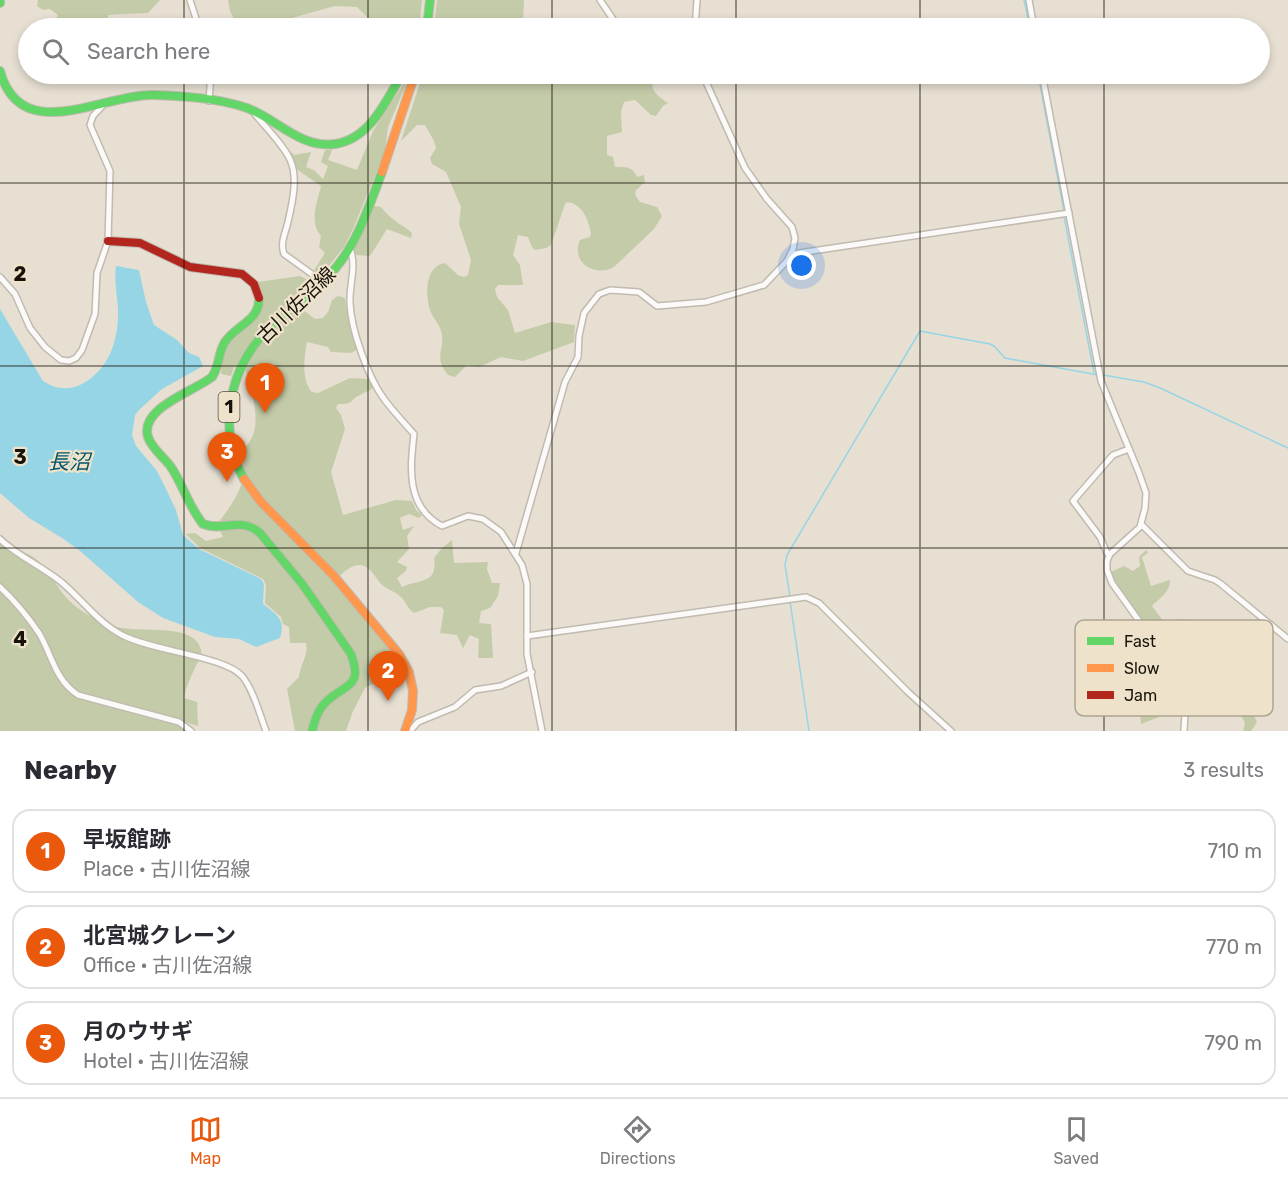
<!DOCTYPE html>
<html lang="en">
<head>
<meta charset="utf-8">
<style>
	body { margin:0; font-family:Rubik,"Noto Sans JP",sans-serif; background:#f2f2f3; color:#2b2b33 }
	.you { position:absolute; left:802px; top:266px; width:21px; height:21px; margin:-15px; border:4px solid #fff; border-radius:50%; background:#1a73e8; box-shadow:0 0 0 9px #1a73e833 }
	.badge { display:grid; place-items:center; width:39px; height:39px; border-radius:50%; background:#ea580c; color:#fff; font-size:20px; font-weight:700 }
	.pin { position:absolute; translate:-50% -50px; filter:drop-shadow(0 2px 3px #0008) }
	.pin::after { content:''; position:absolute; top:32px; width:21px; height:18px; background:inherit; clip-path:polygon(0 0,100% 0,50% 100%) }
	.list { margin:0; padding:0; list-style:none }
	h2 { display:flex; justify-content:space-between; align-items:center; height:78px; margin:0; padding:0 24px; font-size:26px }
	h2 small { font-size:20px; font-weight:400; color:#7c7c81 }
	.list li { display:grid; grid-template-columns:39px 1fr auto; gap:18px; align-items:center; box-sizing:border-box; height:84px; margin:0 12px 12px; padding:0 12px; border:2px solid #e1e1e2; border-radius:18px }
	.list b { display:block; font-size:22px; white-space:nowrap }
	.list p { margin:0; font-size:20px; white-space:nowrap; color:#7c7c81 }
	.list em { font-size:20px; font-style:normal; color:#7c7c81 }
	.icon { flex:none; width:33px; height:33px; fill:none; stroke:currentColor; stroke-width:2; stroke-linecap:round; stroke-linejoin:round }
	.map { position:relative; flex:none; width:1288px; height:731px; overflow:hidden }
	.search { position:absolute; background:#fff; box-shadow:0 3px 9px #0003; left:18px; right:18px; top:18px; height:66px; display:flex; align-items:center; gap:15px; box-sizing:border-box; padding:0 21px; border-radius:33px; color:#7c7c81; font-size:22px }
	.sheet { height:366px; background:#fff }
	nav { display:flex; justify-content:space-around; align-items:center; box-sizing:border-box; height:84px; border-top:2px solid #e1e1e2; background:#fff; font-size:16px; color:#7c7c81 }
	nav a { display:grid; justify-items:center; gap:3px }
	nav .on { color:#ea580c }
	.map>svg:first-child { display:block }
	.green { fill:#c4cba8 }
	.water { fill:#96d5e5 }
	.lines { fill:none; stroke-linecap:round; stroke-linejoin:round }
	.stream { stroke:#96d5e5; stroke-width:1.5 }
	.street-casing { stroke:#c0bab0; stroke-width:8 }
	.fast-casing { stroke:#c0bab0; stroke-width:10 }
	.slow-casing { stroke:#c0bab0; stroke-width:10 }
	.jam-casing { stroke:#c0bab0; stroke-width:10 }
	.street { stroke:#fbfaf8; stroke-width:5 }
	.fast { stroke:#63d668; stroke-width:8 }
	.slow { stroke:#ff974d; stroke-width:8 }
	.jam { stroke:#b3261e; stroke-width:8 }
	.grid { fill:none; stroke:#17130a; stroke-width:1.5; stroke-opacity:0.55 }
	.labels { text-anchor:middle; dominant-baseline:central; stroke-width:4.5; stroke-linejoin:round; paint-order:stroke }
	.shield { fill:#efe2ca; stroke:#585144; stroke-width:1.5 }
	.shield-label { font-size:18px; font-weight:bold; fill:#17130a }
	.street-label { font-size:20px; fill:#17130a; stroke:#efe2ca }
	.water-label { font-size:21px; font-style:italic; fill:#005669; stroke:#efe2ca }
	.key { fill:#efe2ca; stroke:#aea490; stroke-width:1.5 }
	.key-label { font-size:16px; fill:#17130a }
	.grid-label { font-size:20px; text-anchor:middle; font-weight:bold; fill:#17130a; stroke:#efe2ca; stroke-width:4.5; stroke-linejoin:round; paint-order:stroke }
</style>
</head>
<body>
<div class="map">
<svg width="1288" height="731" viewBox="0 0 1288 731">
	<rect width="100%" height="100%" fill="#e7dfd2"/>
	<!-- green -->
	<g class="green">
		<path d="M38,0H160L148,13L108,15V28H52L58,15L50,9L43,10L37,6Z"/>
		<path d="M228,0H422L419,28H373L371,21L357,7L335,6L256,28H239L230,11Z"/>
		<path d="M437,0H524L523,21L527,27H534L549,22L554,28H434Z"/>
		<path d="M423,74H656C647,88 656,95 668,103L663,106L656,116L651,115L635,100L624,102L621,112L622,132L607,136V155L613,157L615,167C625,167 633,166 637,177L644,175L645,182L636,190L635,195L640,202L657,207L662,216L654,229L614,267C595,278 570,262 580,240L590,237L591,233C588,219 583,205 568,202L565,204L551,245L546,248L535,250L532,247L528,237L518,235L513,255L520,265L523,285H498L495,289L497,297L508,310L515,333L551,322L575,325L574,342L523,361L501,357L479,367L467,365L455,377L448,375C446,372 442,367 441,363C438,354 444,344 442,335C441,325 433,319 430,310C425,295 425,266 445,263L458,275L464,277L468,275L471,260L459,224L461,207L446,172L432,164L430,158L436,148L434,141L425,125H417L401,141Z"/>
		<path d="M404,83L406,85L388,127L385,151L353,229L344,247L320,277L313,272L325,253L319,247L321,236C309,221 317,203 321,186L295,168L277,138L294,155L311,152L306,167L314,170L323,179L328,166L321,162L325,150H332L328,160L357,170L373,131Z"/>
		<path d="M374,206L381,207C392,221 399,222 412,233L411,238L387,229L370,256L356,255L354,249Z"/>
		<path d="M300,276L314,283L293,302L315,319L323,318L328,312L332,300L338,296L345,298L348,320L358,349L351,353L331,352L328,347L307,342C304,358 301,379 312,392L318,393L350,378L369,379L373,388C369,391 365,392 360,395C348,400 357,404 338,404L336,408L341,415L345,429L331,472L343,515L396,500L412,501L416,510L422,515L419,518L409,514L400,518L403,530L414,526L407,536L409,549L397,562L407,567L406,571L397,578L402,587C419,579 438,585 434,558L442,548L452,540L454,563L488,562L487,569L492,583H500L498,596L490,608L481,611L479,623L491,624L493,658H478L479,639L470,635L463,648L457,635L440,633L444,610L441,607H430L414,613C408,609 407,604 402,598C397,592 388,590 382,585C377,580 373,571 366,567C354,560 341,574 334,582L395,655L390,668L380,680L365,688L353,711L346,731H295L287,689L299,677C300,664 309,655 306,643H290L289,627L283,624L281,617L265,603L266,585L263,579L200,548L186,534L195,533L206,541L223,537L217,524C233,504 251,479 241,454C245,447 252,440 254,432C259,413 251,387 245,369L234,367L231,376L221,374L223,350L252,321L262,295L258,282Z"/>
		<path d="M0,538C5,542 10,547 15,549C22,553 29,553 36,559C48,569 54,582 64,595C77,611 95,619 114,626C136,634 191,622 200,647C201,649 202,653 201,656C201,659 196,664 195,668C190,678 186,687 184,698L197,702L198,726L185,722V731H0Z"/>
		<path d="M1146,550L1148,553L1142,557L1151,586L1170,580C1171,591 1159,599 1152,606L1164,622L1173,623L1178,619L1194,620L1198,628L1196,636L1201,648L1221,657L1231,670L1224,682L1247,701L1257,722L1251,731H1243L1245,723L1241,715L1207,709L1202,712L1189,711C1190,696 1197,654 1182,646C1171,641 1161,640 1151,633L1114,582L1111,572L1124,566L1133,571L1140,566L1139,557Z"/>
		<path d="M1146,634L1156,643L1178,650L1166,673L1154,687L1155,693L1162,705L1159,717L1141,724L1140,710L1134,716L1130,713L1128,707L1140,673L1137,667L1130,661L1132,654Z"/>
	</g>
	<!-- water -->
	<path class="water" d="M116,266L139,270L146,302L154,325L177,340L189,353L199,357L203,366L162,389L139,410L135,415L132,435L136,446L157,471L166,489L176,510L183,535L199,549L261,579L264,584L263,604C277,615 286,619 280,638L256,647L239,639L215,637L163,618L138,602L79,550L62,538L29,518L0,493V309L43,381C55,389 68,391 82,384C110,369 119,339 118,308C117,294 114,281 116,266Z"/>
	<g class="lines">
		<!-- stream -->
		<g class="stream">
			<path d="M1024,0L1030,28"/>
			<path d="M1038,74L1064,211"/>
			<path d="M1064,216L1094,373"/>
			<path d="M1103,375L1144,382L1160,388L1288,448"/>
			<path d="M790,597L785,565L787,555L920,331L990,344L994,346L1005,358L1098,375"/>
			<path d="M790,601L809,731"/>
		</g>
		<defs>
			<g id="street">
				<path d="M190,0L199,28"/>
				<path d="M600,0L619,28"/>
				<path d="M1029,0L1034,28"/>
				<path d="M695,28L697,0"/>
				<path d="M1042,74L1101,381L1139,473L1146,493L1145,508L1140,527L1110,554L1107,561V570L1112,583L1149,635L1158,641L1181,649L1188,658L1184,731"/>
				<path d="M209,101L211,74"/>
				<path d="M254,113C265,127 285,146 291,162C298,179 292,204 288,222C285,234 280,243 284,254L323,282"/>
				<path d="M350,249C357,267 349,284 350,303C351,330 368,377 384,399C393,411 404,423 414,434C410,469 406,507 442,526L468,516L483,519L501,532L522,565L527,584V654L542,731"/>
				<path d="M792,254L1069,213"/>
				<path d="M0,277L15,294L30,328L45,347L61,360L69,361L76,358L82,350L95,314L97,273L108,241L110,171L90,125L93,116L105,103"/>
				<path d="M1141,524L1188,571L1215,580L1221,584L1288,639"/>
				<path d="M0,539C18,556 41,566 60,581C81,598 97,622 122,635C152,651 224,656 242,676C253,689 260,715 266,731"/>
				<path d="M516,553L565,382L578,357L579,336L584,313L599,294L610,290L639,292L657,306L706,302L764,285L787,261L793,249L795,238L792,227L767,199L745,168L706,82L697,74"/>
				<path d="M1110,554L1107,553L1100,537L1073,501L1113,455L1129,449"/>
				<path d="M0,587C14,600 28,617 39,633C52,655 55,680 78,695L179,722L191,731"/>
				<path d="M527,636L806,597L819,603L908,692L951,731"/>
				<path d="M410,731L418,722L455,707L475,690L501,686L532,672"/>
			</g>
			<g id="fast">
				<path d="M0,0V3"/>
				<path d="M427,28L430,0"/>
				<path d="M0,71C21,147 103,94 152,95C183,96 218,98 247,108C277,119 301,149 335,144C370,139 386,101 402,74"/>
				<path d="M259,298C260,321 236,325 225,342C218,352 220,366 212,377C195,391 139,408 148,437C152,449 164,457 171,467C183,485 189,507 203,524C225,532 240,516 260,533L303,585L351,654C363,687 347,683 327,701C318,709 315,720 312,731"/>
				<path d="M244,479C219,434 227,377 260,338C282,313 312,296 334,270C358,242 369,206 382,172"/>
			</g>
			<g id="slow">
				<path d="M382,172L415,74"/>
				<path d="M244,479L261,502L333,575L399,654L409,672L413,691L412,710L405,731"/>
			</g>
			<path id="jam" d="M108,241L140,243L190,267L242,274L254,284L259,298"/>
		</defs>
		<!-- street casing -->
		<use href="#street" class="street-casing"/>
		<!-- fast casing -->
		<use href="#fast" class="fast-casing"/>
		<!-- slow casing -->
		<use href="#slow" class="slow-casing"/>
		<!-- jam casing -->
		<use href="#jam" class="jam-casing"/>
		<!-- street -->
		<use href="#street" class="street"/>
		<!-- fast -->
		<use href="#fast" class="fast"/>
		<!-- slow -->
		<use href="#slow" class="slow"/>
		<!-- jam -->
		<use href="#jam" class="jam"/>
	</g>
	<!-- grid -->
	<path class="grid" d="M184,0V28M368,0V28M552,0V28M736,0V28M920,0V28M1104,0V28M184,74V731M368,74V731M552,74V731M736,74V731M920,74V731M1104,74V731M0,183H1288M0,366H1288M0,548H1288"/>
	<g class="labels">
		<!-- shield labels -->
		<rect class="shield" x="218.5" y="392" width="21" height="30" rx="4.5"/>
		<g class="shield-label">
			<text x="229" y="407">1</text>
		</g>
		<!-- street labels -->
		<g class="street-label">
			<text transform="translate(296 305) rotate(-44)">古川佐沼線</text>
		</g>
		<!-- water labels -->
		<g class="water-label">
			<text x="69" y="461">長沼</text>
		</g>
	</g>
	<!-- legend -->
	<rect x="1075" y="620" width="198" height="96" rx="9" class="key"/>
	<rect x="1087" y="637" width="27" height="8" fill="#63d668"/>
	<rect x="1087" y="664" width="27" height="8" fill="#ff974d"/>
	<rect x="1087" y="691" width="27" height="8" fill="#b3261e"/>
	<g class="key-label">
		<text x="1124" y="647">Fast</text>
		<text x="1124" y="674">Slow</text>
		<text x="1124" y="701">Jam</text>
	</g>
	<g class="grid-label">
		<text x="20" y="281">2</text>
		<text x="20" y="464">3</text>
		<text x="20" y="646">4</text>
	</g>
</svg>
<div class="you"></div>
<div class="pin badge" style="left:265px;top:413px">1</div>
<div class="pin badge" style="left:388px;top:701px">2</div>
<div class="pin badge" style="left:227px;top:482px">3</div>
<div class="search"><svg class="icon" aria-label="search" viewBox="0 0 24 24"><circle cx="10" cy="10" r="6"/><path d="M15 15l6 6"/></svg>Search here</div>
</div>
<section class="sheet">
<h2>Nearby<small>3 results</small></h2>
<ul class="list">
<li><span class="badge">1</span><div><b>早坂館跡</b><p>Place · 古川佐沼線</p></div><em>710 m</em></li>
<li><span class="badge">2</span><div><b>北宮城クレーン</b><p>Office · 古川佐沼線</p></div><em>770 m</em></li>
<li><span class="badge">3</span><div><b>月のウサギ</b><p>Hotel · 古川佐沼線</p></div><em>790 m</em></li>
</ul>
</section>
<nav>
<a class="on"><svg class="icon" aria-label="map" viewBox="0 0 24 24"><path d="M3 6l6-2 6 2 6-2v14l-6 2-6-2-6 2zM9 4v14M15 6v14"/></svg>Map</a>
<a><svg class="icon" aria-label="directions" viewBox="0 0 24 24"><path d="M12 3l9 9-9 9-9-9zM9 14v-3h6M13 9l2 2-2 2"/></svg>Directions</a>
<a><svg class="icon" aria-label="saved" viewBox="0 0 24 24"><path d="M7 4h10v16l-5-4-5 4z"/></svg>Saved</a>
</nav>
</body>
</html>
